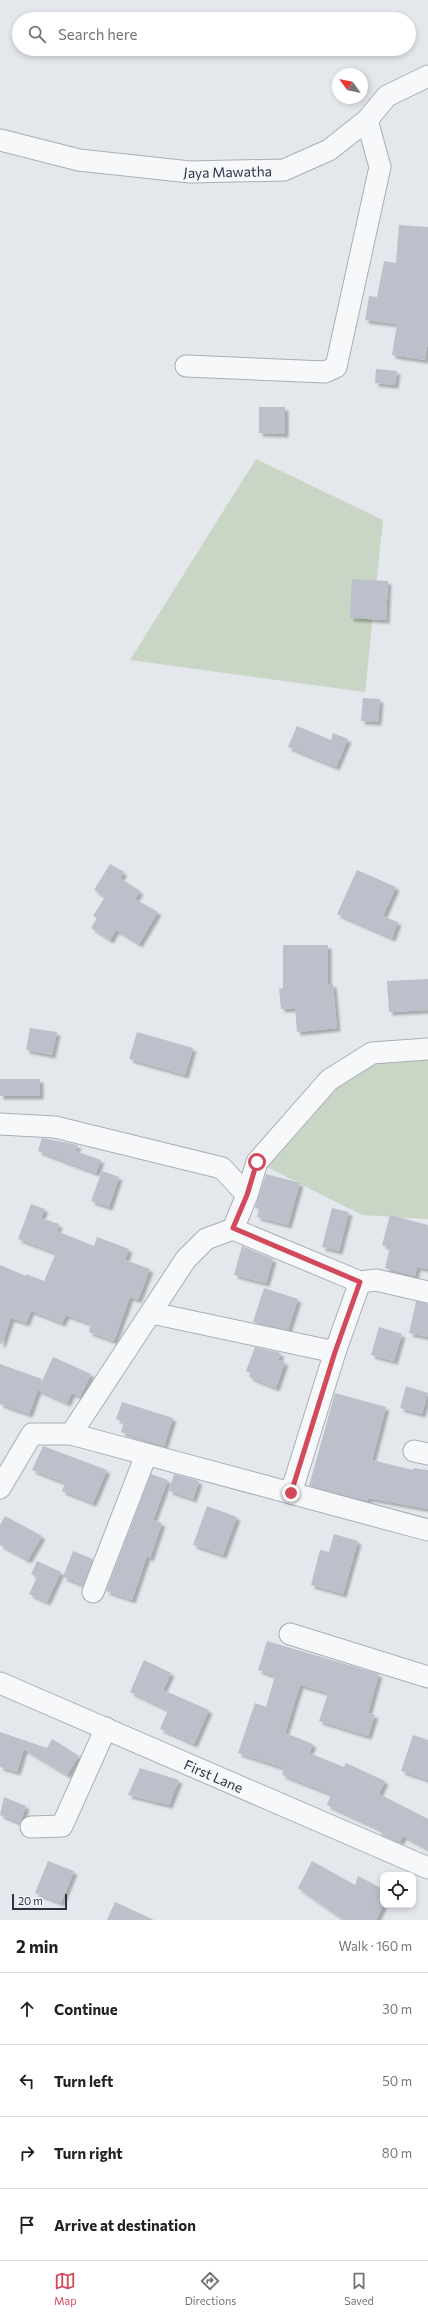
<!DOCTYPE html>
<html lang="en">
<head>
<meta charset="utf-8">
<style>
	body { margin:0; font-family:Commissioner,sans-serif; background:#f6f6f6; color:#202124 }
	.controls { position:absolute; right:12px; bottom:12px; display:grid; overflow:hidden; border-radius:8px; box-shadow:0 2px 6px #0003 }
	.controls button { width:36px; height:36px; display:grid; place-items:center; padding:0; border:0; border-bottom:1px solid #e0e0e0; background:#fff; color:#202124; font:20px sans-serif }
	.compass { position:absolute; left:332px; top:68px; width:36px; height:36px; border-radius:50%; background:#fff; box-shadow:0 2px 6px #0003; rotate:303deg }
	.scale { position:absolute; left:12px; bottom:10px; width:55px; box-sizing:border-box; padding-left:4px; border:2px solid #2b3445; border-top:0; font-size:11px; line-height:14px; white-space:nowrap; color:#2b3445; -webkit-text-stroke:3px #f4f6f9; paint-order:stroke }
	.stop { position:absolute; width:12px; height:12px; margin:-9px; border:3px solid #d1495b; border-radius:50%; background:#fff }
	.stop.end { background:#d1495b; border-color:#fff; box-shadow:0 1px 4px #0008 }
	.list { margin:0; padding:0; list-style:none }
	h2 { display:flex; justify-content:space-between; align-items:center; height:52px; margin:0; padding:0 16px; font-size:17px }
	h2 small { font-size:13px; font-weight:400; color:#757577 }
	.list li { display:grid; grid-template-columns:26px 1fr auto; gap:12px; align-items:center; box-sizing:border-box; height:72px; padding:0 16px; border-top:1px solid #e0e0e0 }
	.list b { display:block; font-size:15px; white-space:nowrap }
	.list em { font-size:13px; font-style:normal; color:#757577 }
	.icon { flex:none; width:22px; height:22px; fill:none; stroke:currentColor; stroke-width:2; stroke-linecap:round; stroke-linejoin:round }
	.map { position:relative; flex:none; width:428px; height:1920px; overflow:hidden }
	.search { position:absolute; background:#fff; box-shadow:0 2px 6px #0003; left:12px; right:12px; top:12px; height:44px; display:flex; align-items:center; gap:10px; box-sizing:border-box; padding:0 14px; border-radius:22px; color:#757577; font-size:15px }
	.sheet { height:340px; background:#fff }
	nav { display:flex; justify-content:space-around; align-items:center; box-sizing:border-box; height:56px; border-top:1px solid #e0e0e0; background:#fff; font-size:11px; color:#757577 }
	nav a { display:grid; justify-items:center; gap:2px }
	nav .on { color:#d1495b }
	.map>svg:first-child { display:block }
	.green { fill:#c9d6c5 }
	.building { fill:#bbc0ca; filter:url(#shadow) }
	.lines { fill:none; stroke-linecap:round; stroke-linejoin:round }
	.minor-casing { stroke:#a9aeb7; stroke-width:23 }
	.minor { stroke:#f7f8fa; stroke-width:21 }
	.route { stroke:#d1495b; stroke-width:5 }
	.labels { text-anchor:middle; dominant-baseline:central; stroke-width:4; stroke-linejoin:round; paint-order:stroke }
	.street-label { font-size:14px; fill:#2b3445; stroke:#f4f6f9 }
</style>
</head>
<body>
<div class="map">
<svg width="428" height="1920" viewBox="0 0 428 1920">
	<defs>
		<filter id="shadow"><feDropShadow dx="3.5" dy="3.5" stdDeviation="1" flood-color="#0004"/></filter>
	</defs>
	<rect width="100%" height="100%" fill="#e4e7ec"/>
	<!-- green -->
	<g class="green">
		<path d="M256,459L383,520L365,692L130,660Z"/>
		<path d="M428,1052V1219L362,1215L257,1162L372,1053Z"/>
	</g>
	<!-- building -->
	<g class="building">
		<path d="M399,225L428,227V341L425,360L392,355L397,324L365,320L369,296L377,297L384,261L396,263Z"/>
		<path d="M376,369L397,371L395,385L375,383Z"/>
		<path d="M259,407H285V434L259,433Z"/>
		<path d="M352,579L388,581L386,620L350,618Z"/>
		<path d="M363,698L380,699L378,722L361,721Z"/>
		<path d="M297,726L331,740L333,733L348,739L336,767L288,747Z"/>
		<path d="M110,864L124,872L120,878L140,891L135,899L158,912L139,944L116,930L110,940L91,928L97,918L93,916L105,897L94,890Z"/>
		<path d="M357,870L396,887L383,916L398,922L392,938L337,914Z"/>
		<path d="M283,945H328V984H333L337,1028L297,1032L295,1008L281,1009L279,989L283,988Z"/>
		<path d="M428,979V1010L389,1012L387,981Z"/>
		<path d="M30,1028L57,1032L52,1055L26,1050Z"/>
		<path d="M137,1032L193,1048L185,1075L129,1059Z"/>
		<rect x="0" y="1079" width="40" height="17"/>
		<path d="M42,1138L78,1145L75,1151L101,1160L96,1173L38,1151Z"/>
		<path d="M102,1171L119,1177L109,1207L91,1201Z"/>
		<path d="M266,1174L300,1183L288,1225L257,1217L259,1209L255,1208Z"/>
		<path d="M31,1204L45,1209L41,1218L59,1224L57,1231L94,1246L97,1237L129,1249L125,1260L150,1269L138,1300L130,1297L114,1341L89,1332L91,1324L66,1315L62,1323L31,1311L26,1323L11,1318L2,1344L0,1343V1265L26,1276V1274L44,1281L56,1253L18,1239Z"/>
		<path d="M332,1208L349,1212L339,1251L322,1247Z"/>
		<path d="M390,1215L428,1225V1269L417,1267L415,1276L385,1268L390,1247L382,1245Z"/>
		<path d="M242,1246L273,1259L266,1283L234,1275Z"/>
		<path d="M264,1288L298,1299L288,1330L253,1322Z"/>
		<path d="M416,1301L428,1304V1337L409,1333Z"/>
		<path d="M379,1327L402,1334L394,1361L371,1355Z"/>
		<path d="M255,1347L281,1353L278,1360L285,1362L276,1388L249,1377L251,1373L246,1371Z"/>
		<path d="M53,1357L91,1374L80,1397L72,1393L67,1403L38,1390Z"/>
		<path d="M0,1364L42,1379L29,1414L0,1404Z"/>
		<path d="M406,1386L428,1393L422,1414L400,1408Z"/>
		<path d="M335,1393L386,1407L372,1460L413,1470V1468L428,1470V1509L368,1498V1501L309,1486Z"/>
		<path d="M122,1402L173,1418L164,1446L121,1432L124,1422L116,1419Z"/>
		<path d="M43,1446L107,1470L93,1503L62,1491L65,1483L32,1470Z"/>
		<path d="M151,1474L168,1480L153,1520L162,1523L150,1558L147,1556L132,1600L106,1591Z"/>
		<path d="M174,1474L199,1481L193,1499L169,1491Z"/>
		<path d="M207,1506L237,1517L223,1555L193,1545Z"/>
		<path d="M5,1516L42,1536L28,1560L0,1545V1525Z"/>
		<path d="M334,1534L358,1541L343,1594L311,1585L320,1550L329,1552Z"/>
		<path d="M73,1551L93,1559L83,1585L63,1577Z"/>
		<path d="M37,1561L61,1572L47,1602L29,1594L37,1577L31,1574Z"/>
		<path d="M267,1641L379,1674L368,1713L375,1715L368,1736L319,1721L328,1693L300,1685L285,1733L313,1744L309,1753L344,1767L346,1763L385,1781L379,1794L428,1819V1849L403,1836L400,1842L378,1831L379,1829L327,1805L331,1794L282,1775L284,1768L238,1753L255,1703L266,1707L275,1676L258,1670Z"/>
		<path d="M144,1660L171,1673L163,1690L209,1710L194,1744L160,1729L168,1710L130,1692Z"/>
		<path d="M0,1732L47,1748L52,1739L79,1756L67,1775L24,1749L17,1772L0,1767Z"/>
		<path d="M413,1735L428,1740V1780L401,1771Z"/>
		<path d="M140,1768L179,1780L169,1805L128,1795Z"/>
		<path d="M4,1797L26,1806L20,1823L0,1815Z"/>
		<path d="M48,1861L74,1871L61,1903L35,1893Z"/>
		<path d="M312,1861L355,1885L358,1876L383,1889V1906L376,1920H344L298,1888Z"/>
		<path d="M115,1902L154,1920H107Z"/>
	</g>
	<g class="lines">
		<defs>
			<g id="minor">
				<path id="s1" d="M0,140L79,160L190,172L284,170L329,150L367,120L387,96L428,76"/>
				<path d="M186,366L325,372L336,367L380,167L367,120"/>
				<path d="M0,1124L55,1127L222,1168L247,1195"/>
				<path d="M233,1229L247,1195L257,1162L329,1080L372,1053L428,1049"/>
				<path d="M152,1313L335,1352"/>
				<path d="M71,1434L186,1259L206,1239L233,1229L360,1282"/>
				<path d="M414,1451L428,1454"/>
				<path d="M0,1488L32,1434H71L428,1530"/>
				<path d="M291,1493L335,1352L360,1282L376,1280L428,1292"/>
				<path d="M93,1592L146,1455"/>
				<path d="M290,1634L428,1677"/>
				<path id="s2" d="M0,1683L428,1868"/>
				<path d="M31,1827L62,1826L106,1728"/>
			</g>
		</defs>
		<!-- minor casing -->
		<use href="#minor" class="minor-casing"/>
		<!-- minor -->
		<use href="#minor" class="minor"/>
	</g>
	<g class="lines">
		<!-- route -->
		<path class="route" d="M257,1162L247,1195L233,1228L360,1282L335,1352L291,1493"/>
	</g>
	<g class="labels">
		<!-- street labels -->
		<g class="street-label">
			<text stroke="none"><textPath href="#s1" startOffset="231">Jaya Mawatha</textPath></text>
			<text stroke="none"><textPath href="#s2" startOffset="233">First Lane</textPath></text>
		</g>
	</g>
</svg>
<div class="controls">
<button><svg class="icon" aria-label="locate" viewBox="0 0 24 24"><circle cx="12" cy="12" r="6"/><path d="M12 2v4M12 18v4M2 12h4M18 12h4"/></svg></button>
</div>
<svg class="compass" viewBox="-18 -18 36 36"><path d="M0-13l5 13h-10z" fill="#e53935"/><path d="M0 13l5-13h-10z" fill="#757577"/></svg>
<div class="scale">20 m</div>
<div class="stop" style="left:257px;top:1162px"></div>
<div class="stop end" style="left:291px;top:1493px"></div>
<div class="search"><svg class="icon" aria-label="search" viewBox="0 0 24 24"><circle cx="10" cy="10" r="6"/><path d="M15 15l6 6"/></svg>Search here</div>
</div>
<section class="sheet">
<h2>2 min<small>Walk · 160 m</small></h2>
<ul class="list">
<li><svg class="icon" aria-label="ahead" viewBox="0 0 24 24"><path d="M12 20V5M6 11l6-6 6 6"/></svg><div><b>Continue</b></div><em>30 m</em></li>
<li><svg class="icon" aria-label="left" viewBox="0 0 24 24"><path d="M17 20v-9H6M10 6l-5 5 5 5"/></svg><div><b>Turn left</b></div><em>50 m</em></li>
<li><svg class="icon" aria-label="right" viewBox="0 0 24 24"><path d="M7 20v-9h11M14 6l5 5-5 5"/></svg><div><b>Turn right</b></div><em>80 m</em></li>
<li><svg class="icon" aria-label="arrive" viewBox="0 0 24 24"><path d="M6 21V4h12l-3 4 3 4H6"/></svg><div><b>Arrive at destination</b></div></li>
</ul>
</section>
<nav>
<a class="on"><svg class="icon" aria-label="map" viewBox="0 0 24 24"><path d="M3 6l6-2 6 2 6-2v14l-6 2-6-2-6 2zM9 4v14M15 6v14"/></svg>Map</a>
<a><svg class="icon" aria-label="directions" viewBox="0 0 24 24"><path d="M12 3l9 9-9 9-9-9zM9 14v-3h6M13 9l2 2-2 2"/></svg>Directions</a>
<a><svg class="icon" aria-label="saved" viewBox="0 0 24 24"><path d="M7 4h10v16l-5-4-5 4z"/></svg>Saved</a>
</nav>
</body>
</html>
